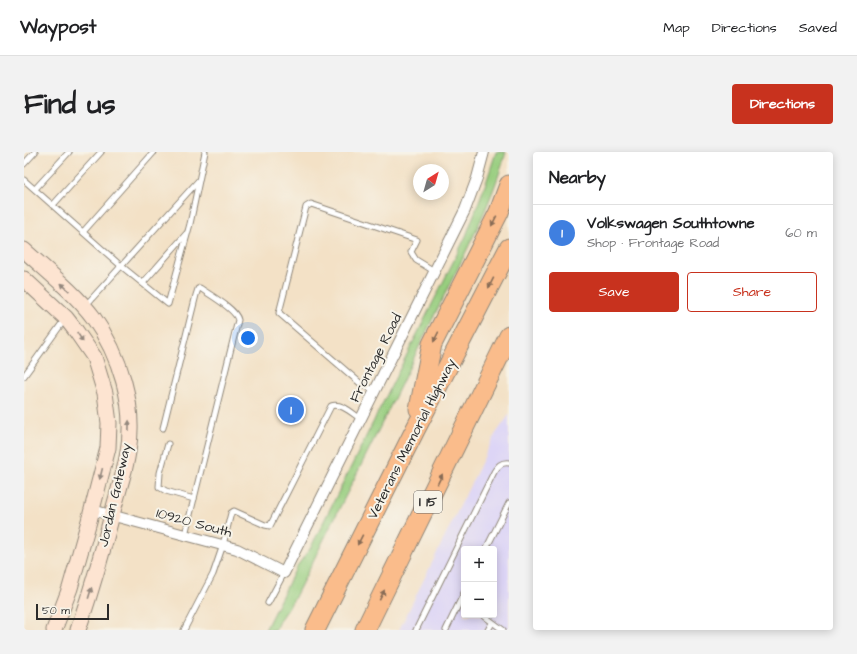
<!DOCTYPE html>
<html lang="en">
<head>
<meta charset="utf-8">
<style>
	body { margin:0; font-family:"Architects Daughter",sans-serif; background:#f2f2f2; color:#202124 }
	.controls { position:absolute; right:12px; bottom:12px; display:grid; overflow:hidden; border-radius:4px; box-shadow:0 2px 10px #0003 }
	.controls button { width:36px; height:36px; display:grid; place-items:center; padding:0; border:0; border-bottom:1px solid #e0e0e0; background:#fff; color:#202124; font:20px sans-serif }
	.compass { position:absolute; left:389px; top:12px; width:36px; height:36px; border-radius:50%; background:#fff; box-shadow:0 2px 10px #0003; rotate:37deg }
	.scale { position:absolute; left:12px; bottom:10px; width:73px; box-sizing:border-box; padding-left:4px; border:2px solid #2b2b2b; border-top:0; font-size:11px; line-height:14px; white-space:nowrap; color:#2b2b2b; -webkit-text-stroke:3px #f7f3e8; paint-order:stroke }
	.you { position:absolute; left:224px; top:186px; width:14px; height:14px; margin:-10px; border:3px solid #fff; border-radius:50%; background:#1a73e8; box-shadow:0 0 0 6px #1a73e833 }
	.badge { display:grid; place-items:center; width:26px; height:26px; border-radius:50%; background:#c8321e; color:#fff; font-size:13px; font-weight:700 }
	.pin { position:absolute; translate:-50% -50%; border:2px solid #fff; box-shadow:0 1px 4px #0006 }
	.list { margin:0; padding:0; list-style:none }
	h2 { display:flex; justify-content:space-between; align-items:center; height:52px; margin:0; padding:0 16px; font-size:17px }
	h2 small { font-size:13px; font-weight:400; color:#757577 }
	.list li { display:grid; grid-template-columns:26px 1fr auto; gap:12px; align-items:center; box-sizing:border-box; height:56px; padding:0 16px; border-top:1px solid #e0e0e0 }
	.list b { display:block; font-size:15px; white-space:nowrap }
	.list p { margin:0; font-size:13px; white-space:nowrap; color:#757577 }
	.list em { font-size:13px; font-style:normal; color:#757577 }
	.actions { display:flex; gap:8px; padding:12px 16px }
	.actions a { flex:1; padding:9px 0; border:1px solid #c8321e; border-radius:4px; text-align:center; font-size:14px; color:#c8321e }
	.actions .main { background:#c8321e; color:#fff }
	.map { position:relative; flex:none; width:485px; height:478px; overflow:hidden; border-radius:4px }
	header { display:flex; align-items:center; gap:24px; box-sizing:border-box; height:56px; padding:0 20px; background:#fff; border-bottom:1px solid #e0e0e0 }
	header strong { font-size:19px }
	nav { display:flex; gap:22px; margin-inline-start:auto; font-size:14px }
	.intro { display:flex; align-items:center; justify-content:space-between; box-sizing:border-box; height:96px; padding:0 24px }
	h1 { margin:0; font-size:28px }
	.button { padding:10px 18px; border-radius:4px; background:#c8321e; color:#fff; font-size:14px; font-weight:700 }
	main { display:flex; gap:24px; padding:0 24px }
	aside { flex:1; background:#fff; border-radius:4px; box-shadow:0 2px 10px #0003 }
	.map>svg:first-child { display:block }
	.built { fill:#ddd5f6; fill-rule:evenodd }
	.green { fill:#97cd7e; stroke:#617c54 }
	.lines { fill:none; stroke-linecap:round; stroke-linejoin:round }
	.lane-casing { stroke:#8f8678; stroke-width:7 }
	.street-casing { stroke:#8f8678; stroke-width:12 }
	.secondary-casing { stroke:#8f8678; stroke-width:17 }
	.highway-casing { stroke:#8f8678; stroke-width:21 }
	.lane { stroke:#fff; stroke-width:5 }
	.street { stroke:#fff; stroke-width:10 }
	.secondary { stroke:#fde4d1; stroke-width:15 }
	.highway { stroke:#fabc8b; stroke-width:19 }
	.oneway { fill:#886c56 }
	.oneway2 { fill:#94887e }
	.labels { text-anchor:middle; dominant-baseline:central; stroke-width:4; stroke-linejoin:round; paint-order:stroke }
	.shield { fill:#f7f3e8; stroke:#686764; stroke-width:1 }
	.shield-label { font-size:13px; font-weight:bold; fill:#2b2b2b }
	.street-label { font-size:14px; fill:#2b2b2b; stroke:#f7f3e8 }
</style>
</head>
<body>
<header>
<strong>Waypost</strong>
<nav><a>Map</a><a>Directions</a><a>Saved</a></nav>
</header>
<div class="intro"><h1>Find us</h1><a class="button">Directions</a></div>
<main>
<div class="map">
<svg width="485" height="478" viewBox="0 0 485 478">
	<rect width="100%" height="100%" fill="#f7f3e8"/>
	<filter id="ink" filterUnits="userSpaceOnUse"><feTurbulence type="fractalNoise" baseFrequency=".025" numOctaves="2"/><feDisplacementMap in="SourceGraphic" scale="8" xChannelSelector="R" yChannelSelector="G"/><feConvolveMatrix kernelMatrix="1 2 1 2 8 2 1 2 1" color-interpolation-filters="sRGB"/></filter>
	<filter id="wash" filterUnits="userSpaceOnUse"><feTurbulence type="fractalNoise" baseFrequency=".012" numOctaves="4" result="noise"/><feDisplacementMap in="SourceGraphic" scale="16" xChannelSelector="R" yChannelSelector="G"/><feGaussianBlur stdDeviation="0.9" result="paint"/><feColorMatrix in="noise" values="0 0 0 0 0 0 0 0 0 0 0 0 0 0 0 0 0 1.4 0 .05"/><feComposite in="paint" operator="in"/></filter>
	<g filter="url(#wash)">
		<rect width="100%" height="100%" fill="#f3e1c6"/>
		<!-- built -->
		<path class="built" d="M485,263V478H375L471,283ZM440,397H470V463H440Z"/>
		<!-- green -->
		<path class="green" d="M472,0H482C466,57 436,111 410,164C365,259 317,353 270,447L256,467L251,478H241L273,414L286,397L442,84L463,28Z"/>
	</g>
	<g filter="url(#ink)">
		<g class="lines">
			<defs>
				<g id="lane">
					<path d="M0,12L11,0"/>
					<path d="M0,28L96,113L144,152L166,72L181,0"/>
					<path d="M11,37L45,0"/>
					<path d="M29,53L77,0"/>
					<path d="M59,80L130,0"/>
					<path d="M119,131L162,82"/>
					<path d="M62,153L175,28"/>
					<path d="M0,224L41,167"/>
					<path d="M351,239L336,231L255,161L282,55L287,52L393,88L387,100L392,108L410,119"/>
					<path d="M139,276L172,143L174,137L176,136C186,143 212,157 214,168L161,383"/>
					<path d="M144,292L136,321L135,335L142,339L170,347"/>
					<path d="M462,397L485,351"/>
					<path d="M244,451L260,421"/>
					<path d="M459,463L479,478"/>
					<path d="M160,478L189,422L199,393L207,361L210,359L241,373L246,374L307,254C317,250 329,262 337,267"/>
					<path d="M392,478L470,320C474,314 477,310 485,311"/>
					<path d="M422,478L440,441"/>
					<path d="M464,478L468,471"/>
				</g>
				<path id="street" d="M68,358L213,397L260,421L441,58L453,26L460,0"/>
				<g id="secondary">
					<path d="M0,98C22,118 52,142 69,165C96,203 112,253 104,300C101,320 94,339 89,359C79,399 67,439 54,478"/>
					<path d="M0,127L42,166L52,179L70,205L81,241L85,271L84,296L65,369L46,436L30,478"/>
				</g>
				<g id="highway">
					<path d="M395,257L408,192L475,60L485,33"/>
					<path d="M291,478L391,278L485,96"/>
					<path d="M341,478L485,184"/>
				</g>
			</defs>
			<!-- lane casing -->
			<use href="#lane" class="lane-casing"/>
			<!-- street casing -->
			<use href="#street" class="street-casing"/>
			<!-- secondary casing -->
			<use href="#secondary" class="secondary-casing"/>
			<!-- highway casing -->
			<use href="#highway" class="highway-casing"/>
			<!-- lane -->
			<use href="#lane" class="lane"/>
			<!-- street -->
			<use href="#street" class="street"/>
			<!-- secondary -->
			<use href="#secondary" class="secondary"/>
			<!-- highway -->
			<use href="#highway" class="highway"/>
		</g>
		<!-- one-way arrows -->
		<defs><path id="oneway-solid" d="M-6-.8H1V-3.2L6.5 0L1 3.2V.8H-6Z"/></defs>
		<g class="oneway">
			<use href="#oneway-solid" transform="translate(470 69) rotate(117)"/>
			<use href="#oneway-solid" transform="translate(467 131) rotate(117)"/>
			<use href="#oneway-solid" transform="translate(412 185) rotate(117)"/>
			<use href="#oneway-solid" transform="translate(416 327) rotate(-64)"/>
			<use href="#oneway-solid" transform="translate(336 388) rotate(117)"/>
			<use href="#oneway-solid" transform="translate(358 443) rotate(-64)"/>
		</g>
		<g class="oneway2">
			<use href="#oneway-solid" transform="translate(41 135) rotate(-137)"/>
			<use href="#oneway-solid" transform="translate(56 185) rotate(57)"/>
			<use href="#oneway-solid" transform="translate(105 274) rotate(-89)"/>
			<use href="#oneway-solid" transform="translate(77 322) rotate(104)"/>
			<use href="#oneway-solid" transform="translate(66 441) rotate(-73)"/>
		</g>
	</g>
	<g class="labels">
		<!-- shield labels -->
		<rect class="shield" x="390" y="339" width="28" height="22" rx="3"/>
		<g class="shield-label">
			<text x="404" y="350">I 15</text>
		</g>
		<!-- street labels -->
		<g class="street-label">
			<text transform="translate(352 206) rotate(-63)">Frontage Road</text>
			<text transform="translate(388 287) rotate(-63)">Veterans Memorial Highway</text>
			<text transform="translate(91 343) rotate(-77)">Jordan Gateway</text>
			<text transform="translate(170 371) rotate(15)">10920 South</text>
		</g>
	</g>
</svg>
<div class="controls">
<button>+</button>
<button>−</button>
</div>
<svg class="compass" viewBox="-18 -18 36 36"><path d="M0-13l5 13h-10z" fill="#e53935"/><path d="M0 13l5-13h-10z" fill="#757577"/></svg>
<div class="scale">50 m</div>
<div class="you"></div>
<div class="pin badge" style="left:267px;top:258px;background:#3f7fe0">1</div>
</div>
<aside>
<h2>Nearby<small></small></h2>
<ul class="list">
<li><span class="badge" style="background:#3f7fe0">1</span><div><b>Volkswagen Southtowne</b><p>Shop · Frontage Road</p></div><em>60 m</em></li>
</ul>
<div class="actions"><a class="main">Save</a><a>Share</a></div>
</aside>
</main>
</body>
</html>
